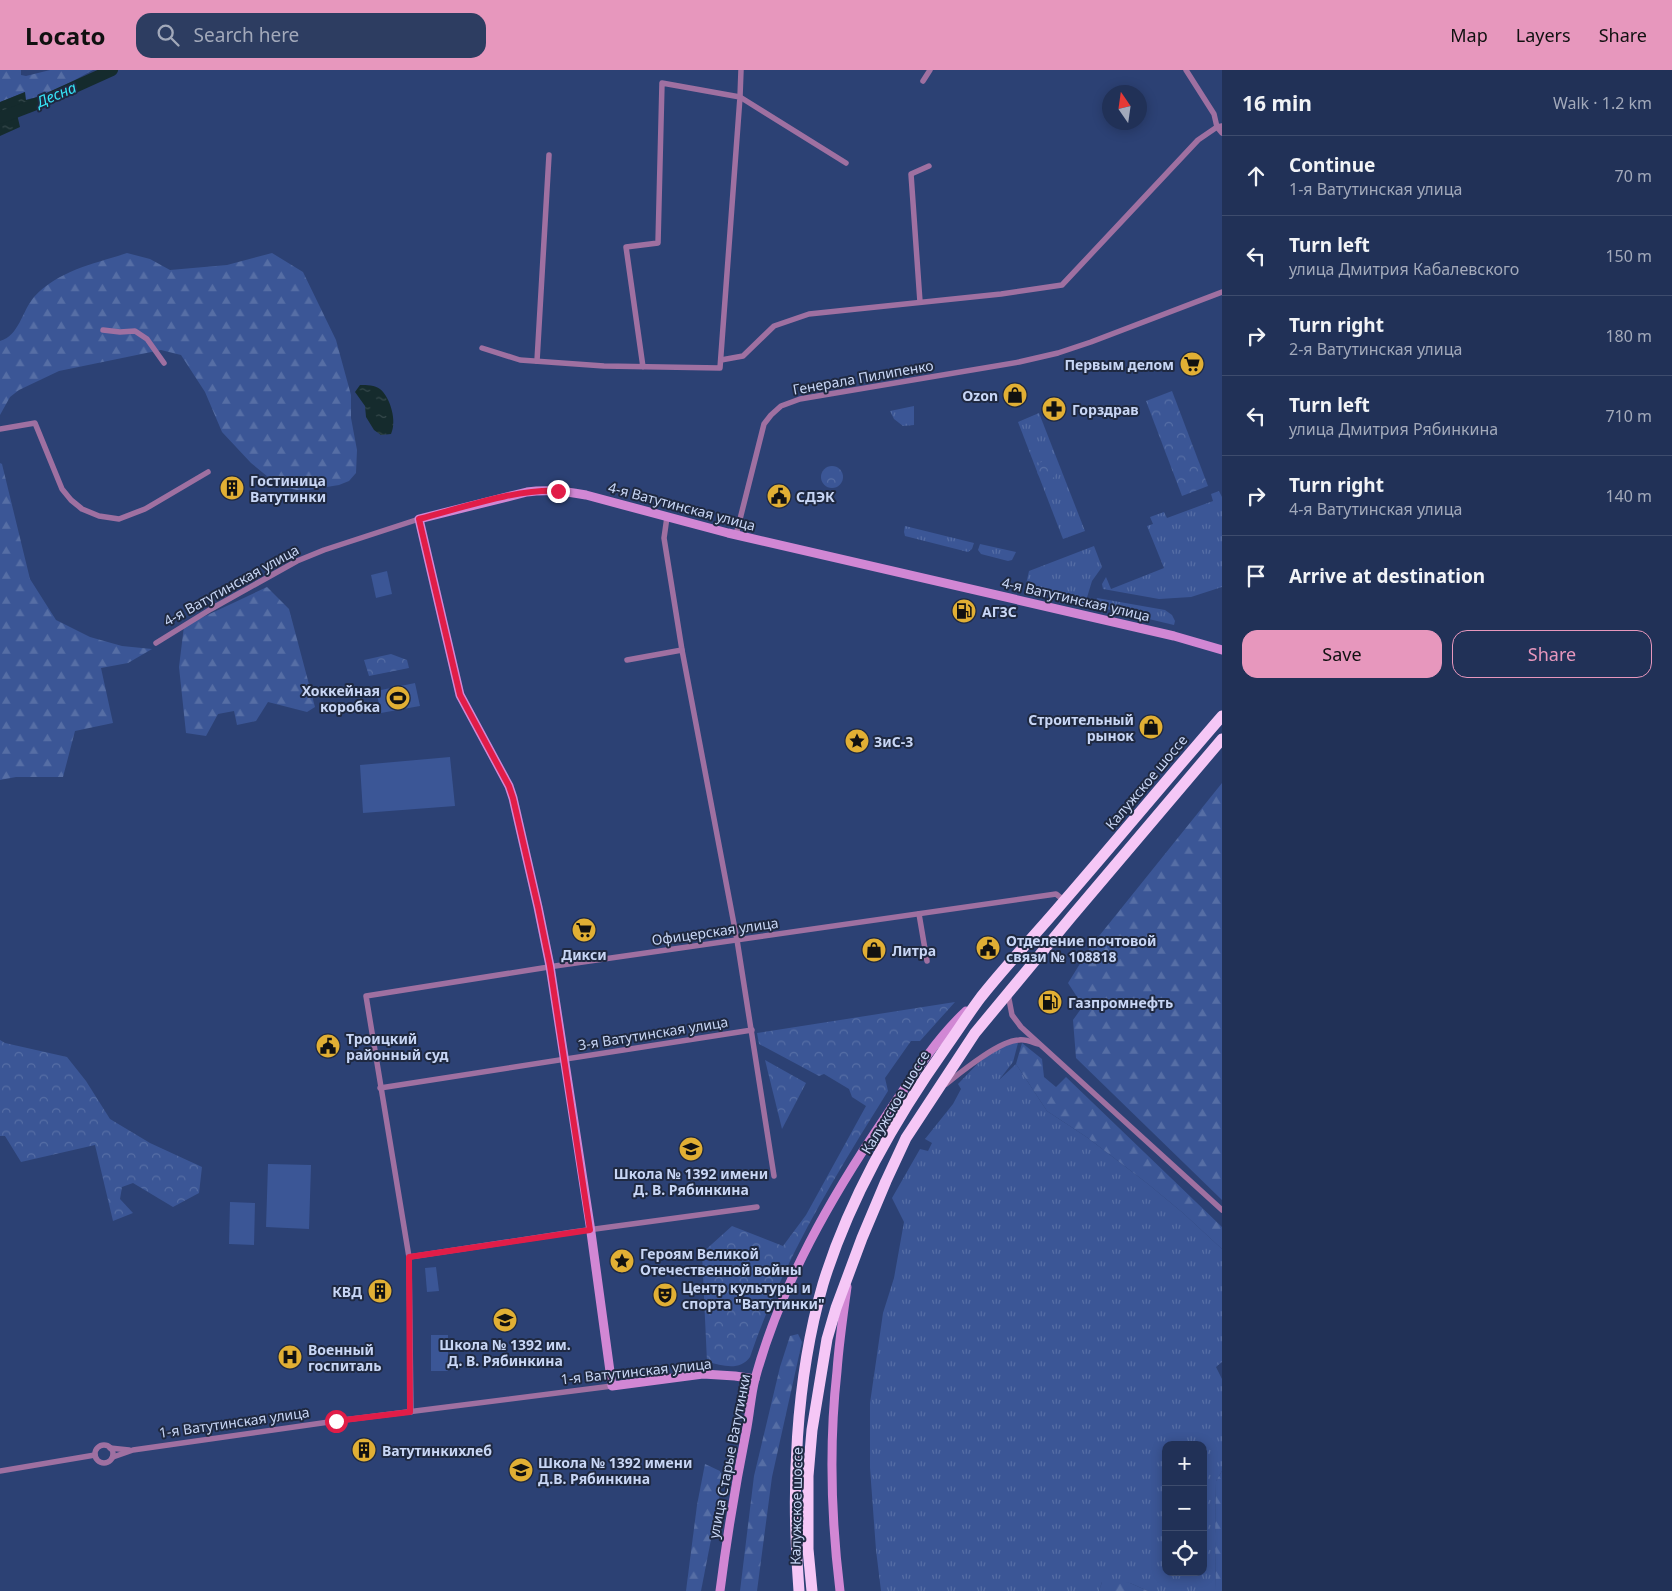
<!DOCTYPE html>
<html lang="en">
<head>
<meta charset="utf-8">
<style>
	body { margin:0; font-family:"Noto Sans",sans-serif; background:#2d3d61; color:#f1f3f6 }
	.controls { position:absolute; right:15px; bottom:15px; display:grid; overflow:hidden; border-radius:10px; box-shadow:0 2px 12px #0003 }
	.controls button { width:45px; height:45px; display:grid; place-items:center; padding:0; border:0; border-bottom:1px solid #3e4c6d; background:#213157; color:#f1f3f6; font:25px sans-serif }
	.compass { position:absolute; left:1102px; top:15px; width:45px; height:45px; border-radius:50%; background:#213157; box-shadow:0 2px 12px #0003; rotate:347deg }
	.stop { position:absolute; width:15px; height:15px; margin:-11px; border:4px solid #e11d48; border-radius:50%; background:#fff }
	.stop.end { background:#e11d48; border-color:#fff; box-shadow:0 1px 5px #0008 }
	.list { margin:0; padding:0; list-style:none }
	h2 { display:flex; justify-content:space-between; align-items:center; height:65px; margin:0; padding:0 20px; font-size:21px }
	h2 small { font-size:16px; font-weight:400; color:#a2a9ba }
	.list li { display:grid; grid-template-columns:32px 1fr auto; gap:15px; align-items:center; box-sizing:border-box; height:80px; padding:0 20px; border-top:1px solid #3e4c6d }
	.list b { display:block; font-size:19px; white-space:nowrap }
	.list p { margin:0; font-size:16px; white-space:nowrap; color:#a2a9ba }
	.list em { font-size:16px; font-style:normal; color:#a2a9ba }
	.actions { display:flex; gap:10px; padding:15px 20px }
	.actions a { flex:1; padding:11px 0; border:1px solid #e797bd; border-radius:15px; text-align:center; font-size:18px; color:#e797bd }
	.actions .main { background:#e797bd; color:#111 }
	.icon { flex:none; width:28px; height:28px; fill:none; stroke:currentColor; stroke-width:2; stroke-linecap:round; stroke-linejoin:round }
	.map { position:relative; flex:none; width:1222px; height:1521px; overflow:hidden }
	header { display:flex; align-items:center; gap:30px; box-sizing:border-box; height:70px; padding:0 25px; background:#e797bd; color:#111 }
	header strong { font-size:24px }
	nav { display:flex; gap:28px; margin-inline-start:auto; font-size:18px }
	.search { width:350px; height:45px; background:#2d3d61; display:flex; align-items:center; gap:12px; box-sizing:border-box; padding:0 18px; border-radius:15px; color:#a2a9ba; font-size:19px }
	main { display:flex }
	aside { flex:1; background:#213157 }
	.map>svg:first-child { display:block }
	.grass { fill:url(#grass-tufts); fill-rule:evenodd }
	.forest { fill:url(#forest-firs) }
	.park { fill:url(#park-crowns) }
	.garden { fill:#3b5696 }
	.water { fill:url(#water-ripples) }
	.lines { fill:none; stroke-linecap:round; stroke-linejoin:round }
	.river { stroke:#152b2d; stroke-width:12 }
	.street { stroke:#9f70a1; stroke-width:5.5 }
	.secondary { stroke:#d187d4; stroke-width:9 }
	.highway { stroke:#f5c7f6; stroke-width:11 }
	.route { stroke:#e11d48; stroke-width:6 }
	.labels { text-anchor:middle; dominant-baseline:central; stroke-width:4; stroke-linejoin:round; paint-order:stroke }
	.poi-label { font-size:14px; font-weight:bold; fill:#c8d6f5; stroke:#1f2941; text-anchor:start }
	.street-label { font-size:14px; fill:#c8d6f5; stroke:#1f2941 }
	.water-label { font-size:15px; font-style:italic; fill:#36e6f8; stroke:#1f2941 }
</style>
</head>
<body>
<header>
<strong>Locato</strong>
<div class="search"><svg class="icon" aria-label="search" viewBox="0 0 24 24"><circle cx="10" cy="10" r="6"/><path d="M15 15l6 6"/></svg>Search here</div>
<nav><a>Map</a><a>Layers</a><a>Share</a></nav>
</header>
<main>
<div class="map">
<svg width="1222" height="1521" viewBox="0 0 1222 1521">
	<defs>
		<pattern id="grass-tufts" width="24" height="20" patternUnits="userSpaceOnUse" patternTransform="scale(1.25)"><rect width="24" height="20" fill="#3b5696"/><path d="M3 7l-1-3M5 7V3M7 7l1-3M15 17l-1-3M17 17v-4M19 17l1-3" fill="none" stroke="#566ea5"/></pattern>
		<pattern id="forest-firs" width="22" height="20" patternUnits="userSpaceOnUse" patternTransform="scale(1.25)"><rect width="22" height="20" fill="#3b5696"/><path d="M5 1l3.5 6h-7zM16 11l3.5 6h-7z" fill="#566ea5"/></pattern>
		<pattern id="park-crowns" width="20" height="18" patternUnits="userSpaceOnUse" patternTransform="scale(1.25)"><rect width="20" height="18" fill="#3b5696"/><path d="M2 6a3 3 0 1 1 6 0M12 15a3 3 0 1 1 6 0" fill="none" stroke="#566ea5"/></pattern>
		<pattern id="water-ripples" width="26" height="14" patternUnits="userSpaceOnUse" patternTransform="scale(1.25)"><rect width="26" height="14" fill="#152b2d"/><path d="M2 4q2-2 4 0t4 0M15 11q2-2 4 0t4 0" fill="none" stroke="#36494c"/></pattern>
	</defs>
	<rect width="100%" height="100%" fill="#2c4174"/>
	<!-- grass -->
	<g class="grass">
		<path d="M914,336V355L903,356L894,349L890,341Z"/>
		<path d="M1039,343L1085,461L1063,469L1018,352Z"/>
		<path d="M1219,421L1222,427V517L1191,527L1159,529L1103,519L1102,514L1106,507L1111,519L1164,498L1147,456L1153,454L1150,447L1164,442L1167,448L1213,431L1211,424Z"/>
		<path d="M905,456L974,473L972,479L968,482L905,466L904,462Z"/>
		<path d="M980,474L1016,482L1012,490L1008,491L981,484L978,480Z"/>
		<path d="M1094,476L1102,497L1092,511L1085,534L1025,519L1029,501Z"/>
		<path d="M1097,528L1165,540L1172,545L1175,551L1174,555L1094,536Z"/>
		<path d="M1008,973H1018L1013,992L999,1010L1016,994L1047,1041L1088,1068L1148,1114L1183,1143L1222,1179V1292L1216,1297L1222,1309V1401L1216,1411L1215,1468L1216,1521H1148L1130,1513L1102,1512L1099,1521H881L876,1480L870,1398V1333L883,1243L894,1208L904,1152L892,1128L920,1079L928,1081L932,1073L925,1069L953,1034L961,1019L958,1014L987,984ZM1166,1375H1203V1502H1166Z"/>
	</g>
	<!-- forest -->
	<g class="forest">
		<path d="M0,0H21V5L26,6L50,0H93C71,12 50,24 25,30V22L0,32Z"/>
		<path d="M127,183L150,189L170,200L227,195L272,183L303,202L336,270L351,325V348L357,380L356,403L349,411L339,415L308,420H297L287,418L268,407L251,393L222,362L205,322L181,285L161,280L59,301L19,320L10,327L0,345V271C19,266 22,241 34,227C59,200 94,194 127,183Z"/>
		<path d="M0,393L2,394L30,509L56,550L90,567L122,576L152,579L128,593L101,598L113,653L75,661L63,707H16L0,710Z"/>
		<path d="M267,517L289,539L315,637L307,642L268,632L256,651L237,655L234,641L218,644L206,666L186,663L179,597L184,556Z"/>
		<path d="M1222,713V1130L1076,988L1073,950L1083,936L1068,913L1091,876Z"/>
		<path d="M1022,973L1042,989L1044,1007L1056,1017L1066,1007L1222,1157V1179L1183,1143L1148,1114L1088,1068L1047,1041L1016,994Z"/>
		<path d="M798,1264L802,1272L772,1407L757,1521H740L754,1406L780,1297L790,1266Z"/>
		<path d="M705,1394L720,1401L723,1408L701,1521H686L697,1435Z"/>
		<path d="M1222,1401V1521H1216L1215,1468L1216,1411Z"/>
		<path d="M1113,1509L1130,1513L1148,1521H1099L1102,1512Z"/>
	</g>
	<!-- park -->
	<g class="park">
		<path d="M1172,321L1208,416L1182,426L1146,331Z"/>
		<circle cx="1047" cy="400" r="10"/>
		<circle cx="832" cy="407" r="11"/>
		<path d="M391,584L407,590L409,598L369,606L364,590Z"/>
		<path d="M955,932L920,971H911L885,1008L888,1021C835,1106 782,1192 750,1287C739,1302 722,1295 707,1292L702,1183L732,1156L783,1176L806,1145L866,1036L852,1027L849,1019L824,1004L819,1006L759,974L757,963Z"/>
		<path d="M0,970L5,973L67,987L86,1011L110,1049L150,1073L202,1097L199,1123L173,1137L133,1113L122,1117L120,1129L133,1143L113,1151L95,1075L21,1092L5,1066H0Z"/>
		<path d="M765,990L806,1013L782,1059Z"/>
	</g>
	<!-- garden -->
	<g class="garden">
		<path d="M387,501L392,524L376,528L371,505Z"/>
		<path d="M415,613L420,636L381,643L376,621Z"/>
		<path d="M450,687L455,736L363,743L360,695Z"/>
		<path d="M268,1094L311,1095L309,1159L266,1157Z"/>
		<path d="M230,1132L255,1133L254,1175L229,1174Z"/>
		<path d="M436,1197L439,1221L427,1222L425,1198Z"/>
		<rect x="431" y="1265" width="17" height="36"/>
	</g>
	<!-- water -->
	<g class="water">
		<path d="M25,22L26,30L38,27L47,36L17,44L20,57L0,66V32Z"/>
		<path d="M360,315C367,315 375,315 380,319C391,328 397,352 391,364L381,365L374,360L366,347L365,336L355,322Z"/>
	</g>
	<g class="lines">
		<!-- river -->
		<path class="river" d="M0,48L39,33L112,0"/>
		<!-- street -->
		<g class="street">
			<path d="M741,0L740,27L846,93"/>
			<path d="M1186,0L1214,44L1217,57L1222,63"/>
			<path d="M923,11L930,0"/>
			<path d="M920,232L911,104L929,96"/>
			<path d="M103,260L120,262L135,261L147,269L164,293"/>
			<path d="M482,278L520,290L604,296L720,298L740,27L662,13L658,173L626,177L643,297"/>
			<path d="M721,290L743,286L774,256L809,244L1001,224L1062,215L1198,70L1217,57L1222,56"/>
			<path d="M537,291L549,85"/>
			<path d="M0,359L35,353L62,419L71,430L82,439L99,446L119,449L145,439L208,402"/>
			<path d="M667,447L664,468L682,580L737,870L774,1106"/>
			<path d="M736,465L764,354L771,345L781,336L800,329L1019,292L1058,283L1091,272L1222,222"/>
			<path d="M156,573L211,539L297,491L324,480L419,449"/>
			<path d="M627,590L682,580"/>
			<path d="M919,844L927,891"/>
			<path d="M1008,924L1012,945L1021,957L1222,1140"/>
			<path d="M946,1014C961,1002 1000,970 1019,970C1025,969 1032,972 1038,974"/>
			<path d="M380,1018L752,960"/>
			<path d="M895,1046L905,1022"/>
			<path d="M409,1187L573,1162L757,1137"/>
			<path d="M411,1342L409,1187L366,926L555,896L1056,824L1065,831"/>
			<circle cx="104" cy="1384" r="9"/>
			<path d="M110,1378L129,1380"/>
			<path d="M113,1387L133,1380L336,1351L612,1316"/>
			<path d="M0,1401L95,1385"/>
		</g>
		<!-- secondary -->
		<g class="secondary">
			<path d="M755,1309L735,1306L703,1304L612,1316L590,1155L550,896L538,837L513,728L509,716L460,625L419,449L527,422C547,419 566,421 586,425L728,463L1174,566L1222,580"/>
			<path d="M720,1521C727,1466 736,1412 747,1357C750,1341 751,1324 755,1309C781,1214 831,1127 886,1046C910,1010 934,971 966,941"/>
			<path d="M840,1521C831,1448 829,1373 837,1301C839,1273 843,1245 847,1217"/>
		</g>
		<!-- highway -->
		<g class="highway">
			<path d="M799,1521C791,1422 795,1311 823,1214C849,1129 895,1049 946,977C958,960 969,943 981,927C1007,894 1037,863 1064,831C1117,770 1169,707 1222,646"/>
			<path d="M812,1521L808,1479V1406L812,1360L827,1269L836,1238L862,1168L886,1111L906,1068L975,963L1072,846L1222,669"/>
		</g>
	</g>
	<g class="lines">
		<!-- route -->
		<path class="route" d="M336,1351L410,1342L409,1187L590,1160L550,896L538,837L513,728L509,716L460,625L419,449C462,438 514,419 558,421"/>
	</g>
	<!-- icons -->
	<defs>
		<symbol id="supermarket-disc" viewBox="-11 -11 22 22"><circle r="9.5" fill="#e1af34" stroke="#1f2941"/><path d="M-6-5.5h2.5l.6 2H6L4.5 2H-2.5L-4.4-4H-6ZM-1.5 3.2a1.3 1.3 0 1 0 .1 0ZM3 3.2a1.3 1.3 0 1 0 .1 0Z" fill="#111"/></symbol>
		<symbol id="shop-disc" viewBox="-11 -11 22 22"><circle r="9.5" fill="#e1af34" stroke="#1f2941"/><path d="M-5-2.5h2.3a2.7 3.5 0 0 1 5.4 0H5L5.5 6h-11ZM-1.5-2.5h3a1.5 2.3 0 0 0-3 0Z" fill="#111"/></symbol>
		<symbol id="pharmacy-disc" viewBox="-11 -11 22 22"><circle r="9.5" fill="#e1af34" stroke="#1f2941"/><path d="M-2-6h4v4h4v4h-4v4h-4v-4h-4v-4h4Z" fill="#111"/></symbol>
		<symbol id="building-disc" viewBox="-11 -11 22 22"><circle r="9.5" fill="#e1af34" stroke="#1f2941"/><path d="M-4-6H4V6H1V3H-1V6H-4ZM-2.5-4.3h1.7v1.8h-1.7ZM.8-4.3h1.7v1.8H.8ZM-2.5-1h1.7V.8h-1.7ZM.8-1h1.7V.8H.8Z" fill="#111"/></symbol>
		<symbol id="civic-disc" viewBox="-11 -11 22 22"><circle r="9.5" fill="#e1af34" stroke="#1f2941"/><path d="M-.6-6.5H3V-4.5H.6V-3L4-1V1h2V6H-6V1h2V-1L-.6-3ZM-1.2 2.5V6h2.4V2.5Z" fill="#111"/></symbol>
		<symbol id="fuel-disc" viewBox="-11 -11 22 22"><circle r="9.5" fill="#e1af34" stroke="#1f2941"/><path d="M-5.5-6h7V0h2V4h1.3V-2.5L3-4.5l.8-.8L6-3V5H2.5V1h-1V6h-7ZM-4.2-4.7v3.2H.2V-4.7Z" fill="#111"/></symbol>
		<symbol id="stadium-disc" viewBox="-11 -11 22 22"><circle r="9.5" fill="#e1af34" stroke="#1f2941"/><path d="M0-5a6.5 5 0 1 0 0 10a6.5 5 0 1 0 0-10ZM-3.5-1.8h7v3.6h-7Z" fill="#111"/></symbol>
		<symbol id="sight-disc" viewBox="-11 -11 22 22"><circle r="9.5" fill="#e1af34" stroke="#1f2941"/><path d="M0-6L1.8-2.2L6-1.7L2.9 1.2L3.7 5.4L0 3.3L-3.7 5.4L-2.9 1.2L-6-1.7L-1.8-2.2Z" fill="#111"/></symbol>
		<symbol id="school-disc" viewBox="-11 -11 22 22"><circle r="9.5" fill="#e1af34" stroke="#1f2941"/><path d="M0-5L7-2L0 1L-7-2ZM-4 1L0 2.5L4 1V4Q0 6-4 4Z" fill="#111"/></symbol>
		<symbol id="theatre-disc" viewBox="-11 -11 22 22"><circle r="9.5" fill="#e1af34" stroke="#1f2941"/><path d="M-5-5.5Q0-4 5-5.5V0Q5 5 0 6Q-5 5-5 0ZM-3.3-2.5H-1v1.5H-3.3ZM1-2.5H3.3v1.5H1ZM-2.8 1Q0 5.5 2.8 1Z" fill="#111"/></symbol>
		<symbol id="hospital-disc" viewBox="-11 -11 22 22"><circle r="9.5" fill="#e1af34" stroke="#1f2941"/><path d="M-5-5h3v3.5h4V-5h3V5h-3V1.5h-4V5h-3Z" fill="#111"/></symbol>
	</defs>
	<g fill-rule="evenodd">
		<use href="#supermarket-disc" x="1178" y="280" width="28" height="28"/>
		<use href="#shop-disc" x="1001" y="311" width="28" height="28"/>
		<use href="#pharmacy-disc" x="1040" y="325" width="28" height="28"/>
		<use href="#building-disc" x="218" y="404" width="28" height="28"/>
		<use href="#civic-disc" x="765" y="412" width="28" height="28"/>
		<use href="#fuel-disc" x="950" y="527" width="28" height="28"/>
		<use href="#stadium-disc" x="384" y="614" width="28" height="28"/>
		<use href="#shop-disc" x="1137" y="643" width="28" height="28"/>
		<use href="#sight-disc" x="843" y="657" width="28" height="28"/>
		<use href="#supermarket-disc" x="570" y="846" width="28" height="28"/>
		<use href="#civic-disc" x="974" y="864" width="28" height="28"/>
		<use href="#shop-disc" x="860" y="866" width="28" height="28"/>
		<use href="#fuel-disc" x="1036" y="918" width="28" height="28"/>
		<use href="#civic-disc" x="314" y="962" width="28" height="28"/>
		<use href="#school-disc" x="677" y="1065" width="28" height="28"/>
		<use href="#sight-disc" x="608" y="1177" width="28" height="28"/>
		<use href="#building-disc" x="366" y="1207" width="28" height="28"/>
		<use href="#theatre-disc" x="651" y="1211" width="28" height="28"/>
		<use href="#school-disc" x="491" y="1236" width="28" height="28"/>
		<use href="#hospital-disc" x="276" y="1273" width="28" height="28"/>
		<use href="#building-disc" x="350" y="1366" width="28" height="28"/>
		<use href="#school-disc" x="507" y="1386" width="28" height="28"/>
	</g>
	<g class="labels">
		<!-- poi labels -->
		<g class="poi-label">
			<text x="1174" y="294" text-anchor="end">Первым делом</text>
			<text x="998" y="325" text-anchor="end">Ozon</text>
			<text x="1072" y="339">Горздрав</text>
			<text x="250" y="410">Гостиница<tspan x="250" dy="16">Ватутинки</tspan></text>
			<text x="796" y="426">СДЭК</text>
			<text x="982" y="541">АГЗС</text>
			<text x="380" y="620" text-anchor="end">Хоккейная<tspan x="380" dy="16">коробка</tspan></text>
			<text x="1134" y="649" text-anchor="end">Строительный<tspan x="1134" dy="16">рынок</tspan></text>
			<text x="874" y="671">ЗиС-3</text>
			<text x="1006" y="870">Отделение почтовой<tspan x="1006" dy="16">связи № 108818</tspan></text>
			<text x="892" y="880">Литра</text>
			<text x="584" y="884" text-anchor="middle">Дикси</text>
			<text x="1068" y="932">Газпромнефть</text>
			<text x="346" y="968">Троицкий<tspan x="346" dy="16">районный суд</tspan></text>
			<text x="691" y="1103" text-anchor="middle">Школа № 1392 имени<tspan x="691" dy="16">Д. В. Рябинкина</tspan></text>
			<text x="640" y="1183">Героям Великой<tspan x="640" dy="16">Отечественной войны</tspan></text>
			<text x="682" y="1217">Центр культуры и<tspan x="682" dy="16">спорта "Ватутинки"</tspan></text>
			<text x="362" y="1221" text-anchor="end">КВД</text>
			<text x="505" y="1274" text-anchor="middle">Школа № 1392 им.<tspan x="505" dy="16">Д. В. Рябинкина</tspan></text>
			<text x="308" y="1279">Военный<tspan x="308" dy="16">госпиталь</tspan></text>
			<text x="382" y="1380">Ватутинкихлеб</text>
			<text x="538" y="1392">Школа № 1392 имени<tspan x="538" dy="16">Д.В. Рябинкина</tspan></text>
		</g>
		<!-- street labels -->
		<g class="street-label">
			<text transform="translate(863 307) rotate(-10)">Генерала Пилипенко</text>
			<text transform="translate(682 436) rotate(15)">4-я Ватутинская улица</text>
			<text transform="translate(231 515) rotate(-29)">4-я Ватутинская улица</text>
			<text transform="translate(1076 529) rotate(13)">4-я Ватутинская улица</text>
			<text transform="translate(1146 712) rotate(-50)">Калужское шоссе</text>
			<text transform="translate(715 861) rotate(-8)">Офицерская улица</text>
			<text transform="translate(653 963) rotate(-9)">3-я Ватутинская улица</text>
			<text transform="translate(895 1032) rotate(-59)">Калужское шоссе</text>
			<text transform="translate(636 1301) rotate(-6)">1-я Ватутинская улица</text>
			<text transform="translate(234 1352) rotate(-8)">1-я Ватутинская улица</text>
			<text transform="translate(729 1386) rotate(-79)">улица Старые Ватутинки</text>
			<text transform="translate(796 1436) rotate(-89)">Калужское шоссе</text>
		</g>
		<!-- water labels -->
		<g class="water-label">
			<text transform="translate(56 24) rotate(-23)">Десна</text>
		</g>
	</g>
</svg>
<div class="controls">
<button>+</button>
<button>−</button>
<button><svg class="icon" aria-label="locate" viewBox="0 0 24 24"><circle cx="12" cy="12" r="6"/><path d="M12 2v4M12 18v4M2 12h4M18 12h4"/></svg></button>
</div>
<svg class="compass" viewBox="-18 -18 36 36"><path d="M0-13l5 13h-10z" fill="#e53935"/><path d="M0 13l5-13h-10z" fill="#a2a9ba"/></svg>
<div class="stop" style="left:336px;top:1351px"></div>
<div class="stop end" style="left:558px;top:421px"></div>
</div>
<aside>
<h2>16 min<small>Walk · 1.2 km</small></h2>
<ul class="list">
<li><svg class="icon" aria-label="ahead" viewBox="0 0 24 24"><path d="M12 20V5M6 11l6-6 6 6"/></svg><div><b>Continue</b><p>1-я Ватутинская улица</p></div><em>70 m</em></li>
<li><svg class="icon" aria-label="left" viewBox="0 0 24 24"><path d="M17 20v-9H6M10 6l-5 5 5 5"/></svg><div><b>Turn left</b><p>улица Дмитрия Кабалевского</p></div><em>150 m</em></li>
<li><svg class="icon" aria-label="right" viewBox="0 0 24 24"><path d="M7 20v-9h11M14 6l5 5-5 5"/></svg><div><b>Turn right</b><p>2-я Ватутинская улица</p></div><em>180 m</em></li>
<li><svg class="icon" aria-label="left" viewBox="0 0 24 24"><path d="M17 20v-9H6M10 6l-5 5 5 5"/></svg><div><b>Turn left</b><p>улица Дмитрия Рябинкина</p></div><em>710 m</em></li>
<li><svg class="icon" aria-label="right" viewBox="0 0 24 24"><path d="M7 20v-9h11M14 6l5 5-5 5"/></svg><div><b>Turn right</b><p>4-я Ватутинская улица</p></div><em>140 m</em></li>
<li><svg class="icon" aria-label="arrive" viewBox="0 0 24 24"><path d="M6 21V4h12l-3 4 3 4H6"/></svg><div><b>Arrive at destination</b></div></li>
</ul>
<div class="actions"><a class="main">Save</a><a>Share</a></div>
</aside>
</main>
</body>
</html>
